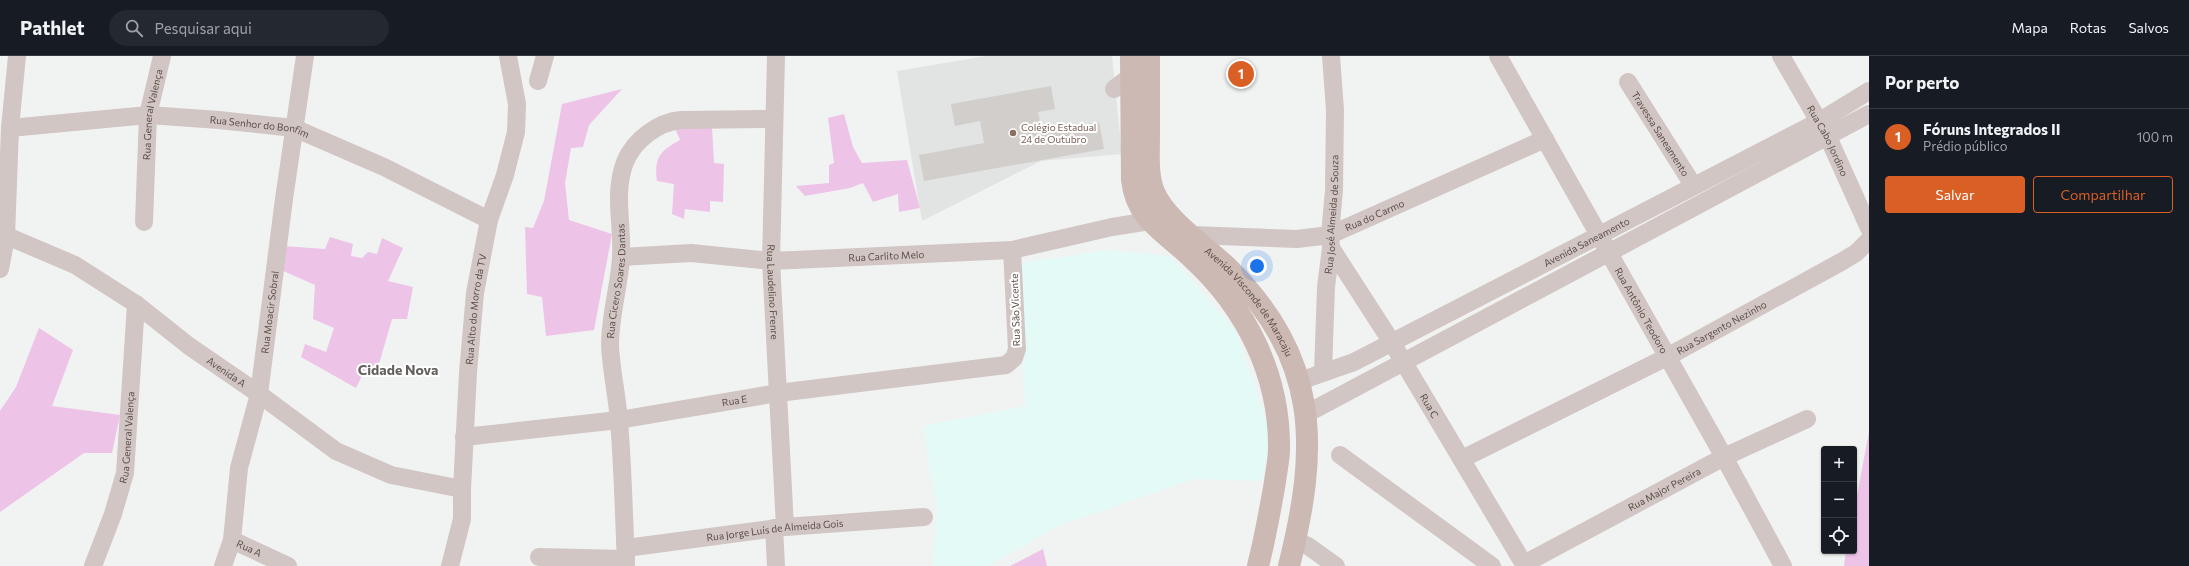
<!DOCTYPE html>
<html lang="pt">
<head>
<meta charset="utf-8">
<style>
	body { margin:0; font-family:Commissioner,sans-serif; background:#242831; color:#f1f3f6 }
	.controls { position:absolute; right:12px; bottom:12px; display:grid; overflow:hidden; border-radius:4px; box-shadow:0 1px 3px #0004 }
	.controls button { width:36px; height:36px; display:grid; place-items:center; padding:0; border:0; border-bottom:1px solid #363941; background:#171b24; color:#f1f3f6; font:20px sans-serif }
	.you { position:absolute; left:1257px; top:210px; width:14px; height:14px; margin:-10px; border:3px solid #fff; border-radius:50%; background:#1a73e8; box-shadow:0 0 0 6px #1a73e833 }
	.badge { display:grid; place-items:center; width:26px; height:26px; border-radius:50%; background:#d95f25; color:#fff; font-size:13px; font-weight:700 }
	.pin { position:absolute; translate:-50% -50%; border:2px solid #fff; box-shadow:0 1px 4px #0006 }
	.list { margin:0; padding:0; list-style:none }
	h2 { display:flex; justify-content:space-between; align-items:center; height:52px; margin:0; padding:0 16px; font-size:17px }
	h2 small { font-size:13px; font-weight:400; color:#9ea1a6 }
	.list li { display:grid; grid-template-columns:26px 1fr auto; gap:12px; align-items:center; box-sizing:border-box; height:56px; padding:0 16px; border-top:1px solid #363941 }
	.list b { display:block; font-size:15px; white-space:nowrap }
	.list p { margin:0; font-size:13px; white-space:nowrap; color:#9ea1a6 }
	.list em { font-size:13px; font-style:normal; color:#9ea1a6 }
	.actions { display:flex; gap:8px; padding:12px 16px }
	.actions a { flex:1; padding:9px 0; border:1px solid #d95f25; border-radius:4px; text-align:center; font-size:14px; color:#d95f25 }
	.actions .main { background:#d95f25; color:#fff }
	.icon { flex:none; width:22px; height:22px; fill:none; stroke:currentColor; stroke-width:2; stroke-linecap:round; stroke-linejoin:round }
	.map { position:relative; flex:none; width:1869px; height:510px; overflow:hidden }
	header { display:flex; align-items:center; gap:24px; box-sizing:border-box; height:56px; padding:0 20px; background:#171b24; border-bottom:1px solid #363941 }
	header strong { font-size:19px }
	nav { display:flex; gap:22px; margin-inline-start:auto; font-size:14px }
	.search { width:280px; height:36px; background:#242831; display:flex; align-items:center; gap:10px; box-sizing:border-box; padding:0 14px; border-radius:22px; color:#9ea1a6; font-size:15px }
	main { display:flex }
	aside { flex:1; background:#171b24 }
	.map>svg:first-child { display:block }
	.education { fill:#e2e4e3 }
	.medical { fill:#e4faf6 }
	.green { fill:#edc3e7 }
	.building { fill:#d2cecb }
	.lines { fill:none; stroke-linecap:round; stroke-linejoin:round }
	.minor { stroke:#d1c6c3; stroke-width:18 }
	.major { stroke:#cdb9b3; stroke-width:22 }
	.education-dot { fill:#8d6e63; stroke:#fff; stroke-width:1.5 }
	.labels { text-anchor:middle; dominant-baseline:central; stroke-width:4; stroke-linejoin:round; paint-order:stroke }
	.street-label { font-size:10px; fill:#5d4e4a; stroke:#fff }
	.education-label { font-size:10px; fill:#785e54; stroke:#fff; text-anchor:start }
	.district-label { font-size:14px; font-weight:bold; fill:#65605e; stroke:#fff }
</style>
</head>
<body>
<header>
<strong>Pathlet</strong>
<div class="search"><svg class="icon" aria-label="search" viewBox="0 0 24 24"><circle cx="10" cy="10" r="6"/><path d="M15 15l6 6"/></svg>Pesquisar aqui</div>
<nav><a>Mapa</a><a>Rotas</a><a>Salvos</a></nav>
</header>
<main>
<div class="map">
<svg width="1869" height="510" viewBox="0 0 1869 510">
	<rect width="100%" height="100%" fill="#f1f3f3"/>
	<!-- education -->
	<path class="education" d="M986,0H1112L1122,98L1041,105L922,165L897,15Z"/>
	<!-- medical -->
	<path class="medical" d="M1106,194L1170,200L1236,275L1271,379L1261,425L1194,423L1058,470L989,510H932L937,455L923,370L1026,350L1023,322L1021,207Z"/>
	<!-- green -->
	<g class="green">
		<path d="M622,33L589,69L583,91L571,92L565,127L569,164L612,178L594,274L546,280L542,241L527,238L525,171L533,172L544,145L562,48Z"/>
		<path d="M844,58L853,91L862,107L907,104L920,152L899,156L898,138L873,146L863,127L850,132L805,140L796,130L829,127V109L834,107L828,62Z"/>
		<path d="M674,70H712L714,107L724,108L723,146L710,145V156L685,153L684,163L672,158L674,128L657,125C654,101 660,95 680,84Z"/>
		<path d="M330,181L353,188L351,200L362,202L368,196L377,198L382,182L403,192L388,225L413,231L407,263H392L376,318L365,314L356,332L301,301L305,288L326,296L334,272L313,263L315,229L281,214L284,190L325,193Z"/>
		<path d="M39,272L73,294L52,350L120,359L112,397H84L0,456V355L16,331Z"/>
		<path d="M1869,376V510H1844L1846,495H1854V455Z"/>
		<path d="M1043,493L1047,510H1010Z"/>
	</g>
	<!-- building -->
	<path class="building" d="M1051,30L1055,53L1038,56L1042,76L1099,66L1104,93L924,125L919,99L984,87L980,65L955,70L951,48Z"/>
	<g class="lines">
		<!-- minor -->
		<g class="minor">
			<path id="s1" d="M776,0L771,205L785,471"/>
			<path id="s2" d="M1498,0L1724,401L1783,510"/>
			<path id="s3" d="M1781,0L1828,81L1869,172"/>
			<path d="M538,25L545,0"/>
			<path id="s4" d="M1628,26L1693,129"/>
			<path d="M1114,33L1131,20"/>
			<path id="s5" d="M10,72L148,59L219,64L294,72L384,111L489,164"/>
			<path id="s6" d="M144,166L148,59L162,0"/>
			<path id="s7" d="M0,177L75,209L136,248L189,290L259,338L336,395L391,419L462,433"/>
			<path id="s8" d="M1193,179L1297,183L1330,179L1545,83"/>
			<path id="s9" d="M1331,192L1391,285L1525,510"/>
			<path id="s10" d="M621,201L691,197L771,205L1012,194L1112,171L1150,165"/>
			<path d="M0,213L6,181L10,72L17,0"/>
			<path id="s11" d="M1323,316L1326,231L1331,192L1330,179L1334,134L1335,54L1331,0"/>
			<path id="s12" d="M1300,325L1354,306L1820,65L1869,35"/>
			<path d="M1306,358L1869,58"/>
			<path id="s13" d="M464,381L619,364L778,337L1006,309L1014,302L1017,293L1012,194"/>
			<path d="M1340,399L1492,510"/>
			<path id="s14" d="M1462,403L1667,301L1841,206L1856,197L1869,184"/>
			<path d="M774,472L776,510"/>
			<path id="s15" d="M232,484L288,510"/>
			<path d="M1295,485L1308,490L1336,510"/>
			<path id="s16" d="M626,492L785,471L924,461"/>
			<path d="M539,501L626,503"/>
			<path id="s17" d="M1524,508L1724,401L1807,363"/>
			<path id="s18" d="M93,510L113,458L125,417L136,248"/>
			<path id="s19" d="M223,510L232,484L239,412L259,338L284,143L305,0"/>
			<path id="s20" d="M450,510L462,463V433L468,317L475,237L489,164L505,119L516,76L517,48L508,0"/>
			<path id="s21" d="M626,510C624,462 623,413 619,365C617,339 611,314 610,289C610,260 619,231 621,202C623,169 613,137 625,106C634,84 658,66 681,64L773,63"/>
		</g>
		<!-- major -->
		<g class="major">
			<path d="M1131,0L1132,124C1136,163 1165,176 1191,201C1246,251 1280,319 1279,393C1279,404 1276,416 1275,426C1270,455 1265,482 1258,510"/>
			<path id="s22" d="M1149,0C1149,26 1149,52 1149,79C1149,97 1147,119 1154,136C1165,163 1205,190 1227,211C1320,303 1319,390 1289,510"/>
		</g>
	</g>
	<!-- markers -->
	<circle class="education-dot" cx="1013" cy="77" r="4"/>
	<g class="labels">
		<!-- street labels -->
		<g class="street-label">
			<text stroke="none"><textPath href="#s6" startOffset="108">Rua General Valença</textPath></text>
			<text stroke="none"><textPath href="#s5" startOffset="251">Rua Senhor do Bonfim</textPath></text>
			<text stroke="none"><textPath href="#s4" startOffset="61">Travessa Saneamento</textPath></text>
			<text stroke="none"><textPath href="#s3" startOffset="97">Rua Cabo Jordino</textPath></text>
			<text stroke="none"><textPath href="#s11" startOffset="158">Rua José Almeida de Souza</textPath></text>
			<text stroke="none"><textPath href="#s8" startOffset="186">Rua do Carmo</textPath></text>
			<text stroke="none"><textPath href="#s12" startOffset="319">Avenida Saneamento</textPath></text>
			<text stroke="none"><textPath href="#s10" startOffset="266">Rua Carlito Melo</textPath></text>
			<text stroke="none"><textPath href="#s21" startOffset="286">Rua Cicero Soares Dantas</textPath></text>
			<text stroke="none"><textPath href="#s1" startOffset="236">Rua Laudelino Frenre</textPath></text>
			<text stroke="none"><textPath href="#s22" startOffset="283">Avenida Visconde de Maracaju</textPath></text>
			<text stroke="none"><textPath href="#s20" startOffset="259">Rua Alto do Morro da TV</textPath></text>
			<text transform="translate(1015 254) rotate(-92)">Rua São Vicente</text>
			<text stroke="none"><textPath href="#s2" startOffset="292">Rua Antônio Teodoro</textPath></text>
			<text stroke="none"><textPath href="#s19" startOffset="259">Rua Moacir Sobral</textPath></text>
			<text stroke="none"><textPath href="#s14" startOffset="291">Rua Sargento Nezinho</textPath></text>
			<text stroke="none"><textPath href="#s7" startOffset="267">Avenida A</textPath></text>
			<text stroke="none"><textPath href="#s13" startOffset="273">Rua E</textPath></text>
			<text stroke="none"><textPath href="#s9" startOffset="186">Rua C</textPath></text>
			<text stroke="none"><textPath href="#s18" startOffset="134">Rua General Valença</textPath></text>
			<text stroke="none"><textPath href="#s17" startOffset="159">Rua Major Pereira</textPath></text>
			<text stroke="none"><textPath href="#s16" startOffset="150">Rua Jorge Luís de Almeida Gois</textPath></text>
			<text stroke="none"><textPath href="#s15" startOffset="19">Rua A</textPath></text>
		</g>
		<!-- education labels -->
		<g class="education-label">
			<text x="1021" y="71">Colégio Estadual<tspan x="1021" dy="12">24 de Outubro</tspan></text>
		</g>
		<!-- district labels -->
		<g class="district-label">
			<text x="398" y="313">Cidade Nova</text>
		</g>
	</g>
</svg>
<div class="controls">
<button>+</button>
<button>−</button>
<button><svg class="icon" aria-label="locate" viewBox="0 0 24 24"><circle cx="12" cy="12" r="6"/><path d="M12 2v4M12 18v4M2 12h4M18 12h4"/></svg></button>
</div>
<div class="you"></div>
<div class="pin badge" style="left:1241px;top:18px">1</div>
</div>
<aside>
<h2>Por perto<small></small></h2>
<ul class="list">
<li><span class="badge">1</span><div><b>Fóruns Integrados II</b><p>Prédio público</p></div><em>100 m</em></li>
</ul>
<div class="actions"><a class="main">Salvar</a><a>Compartilhar</a></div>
</aside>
</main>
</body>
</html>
